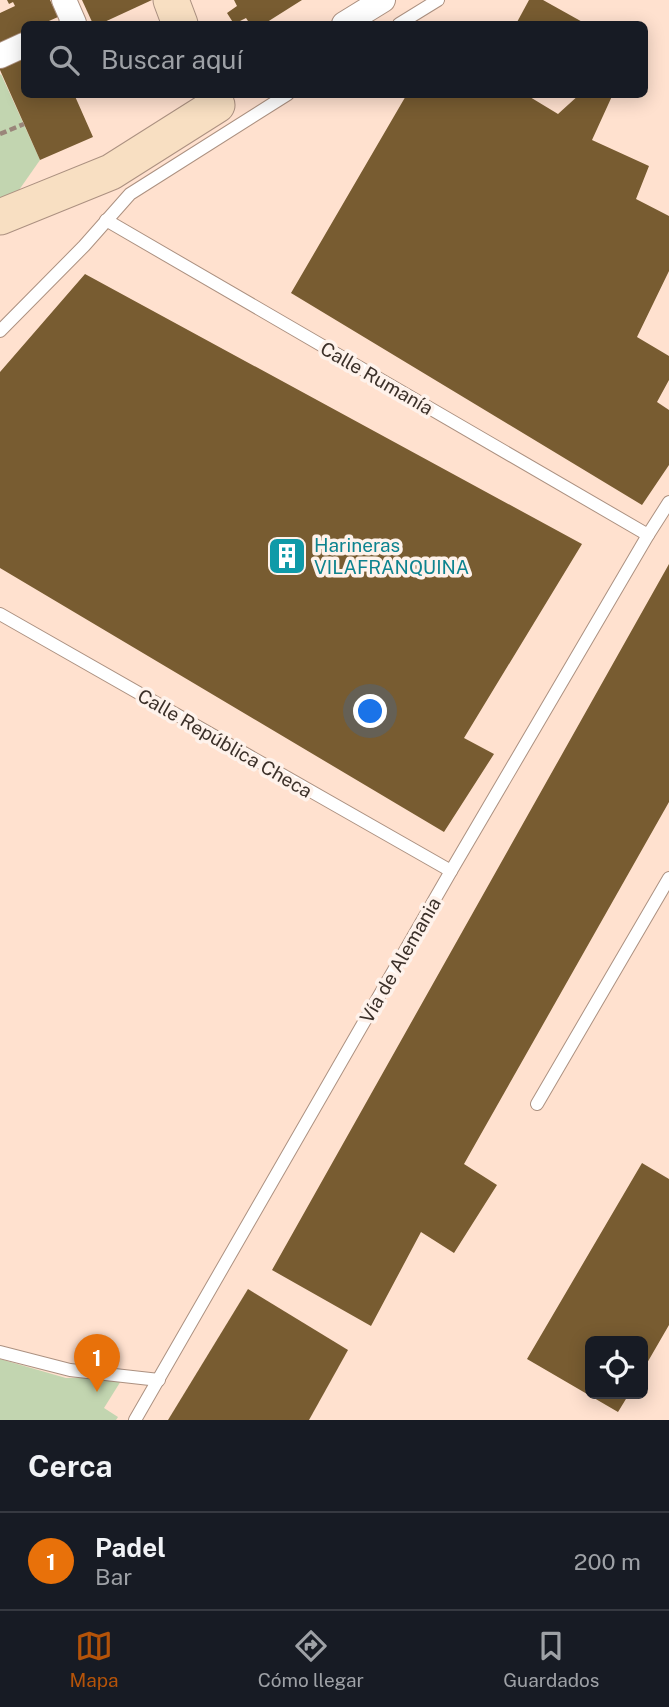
<!DOCTYPE html>
<html lang="es">
<head>
<meta charset="utf-8">
<style>
	body { margin:0; font-family:"Public Sans",sans-serif; background:#20242c; color:#f1f3f6 }
	.controls { position:absolute; right:21px; bottom:21px; display:grid; overflow:hidden; border-radius:10px; box-shadow:0 4px 18px #0003 }
	.controls button { width:63px; height:63px; display:grid; place-items:center; padding:0; border:0; border-bottom:2px solid #363941; background:#171b24; color:#f1f3f6; font:35px sans-serif }
	.you { position:absolute; left:371px; top:712px; width:24px; height:24px; margin:-18px; border:5px solid #fff; border-radius:50%; background:#1a73e8; box-shadow:0 0 0 10px #1a73e833 }
	.badge { display:grid; place-items:center; width:46px; height:46px; border-radius:50%; background:#b45309; color:#fff; font-size:23px; font-weight:700 }
	.pin { position:absolute; translate:-50% -58px; filter:drop-shadow(0 2px 4px #0008) }
	.pin::after { content:''; position:absolute; top:37px; width:24px; height:21px; background:inherit; clip-path:polygon(0 0,100% 0,50% 100%) }
	.list { margin:0; padding:0; list-style:none }
	h2 { display:flex; justify-content:space-between; align-items:center; height:91px; margin:0; padding:0 28px; font-size:30px }
	h2 small { font-size:23px; font-weight:400; color:#9ea1a6 }
	.list li { display:grid; grid-template-columns:46px 1fr auto; gap:21px; align-items:center; box-sizing:border-box; height:98px; padding:0 28px; border-top:2px solid #363941 }
	.list b { display:block; font-size:26px; white-space:nowrap }
	.list p { margin:0; font-size:23px; white-space:nowrap; color:#9ea1a6 }
	.list em { font-size:23px; font-style:normal; color:#9ea1a6 }
	.icon { flex:none; width:38px; height:38px; fill:none; stroke:currentColor; stroke-width:2; stroke-linecap:round; stroke-linejoin:round }
	.map { position:relative; flex:none; width:669px; height:1420px; overflow:hidden }
	.search { position:absolute; background:#171b24; box-shadow:0 4px 18px #0003; left:21px; right:21px; top:21px; height:77px; display:flex; align-items:center; gap:18px; box-sizing:border-box; padding:0 24px; border-radius:10px; color:#9ea1a6; font-size:26px }
	.sheet { height:189px; background:#171b24 }
	nav { display:flex; justify-content:space-around; align-items:center; box-sizing:border-box; height:98px; border-top:2px solid #363941; background:#171b24; font-size:19px; color:#9ea1a6 }
	nav a { display:grid; justify-items:center; gap:4px }
	nav .on { color:#b45309 }
	.map>svg:first-child { display:block }
	.green { fill:#c2d5b0 }
	.building { fill:#785c31 }
	.lines { fill:none; stroke-linecap:round; stroke-linejoin:round }
	.lane-casing { stroke:#ac9181; stroke-width:14 }
	.street-casing { stroke:#ac9181; stroke-width:26 }
	.secondary-casing { stroke:#ac9181; stroke-width:37 }
	.path { stroke:#9a867a; stroke-width:4.5; stroke-dasharray:7 3.5; stroke-linecap:butt }
	.lane { stroke:#fff; stroke-width:12 }
	.street { stroke:#fff; stroke-width:24 }
	.secondary { stroke:#f8dfc2; stroke-width:35 }
	.labels { text-anchor:middle; dominant-baseline:central; stroke-width:7; stroke-linejoin:round; paint-order:stroke }
	.street-label { font-size:19px; fill:#3b3029; stroke:#fef2eb }
	.culture-label { font-size:19px; fill:#0d838f; stroke:#fef2eb; text-anchor:start }
</style>
</head>
<body>
<div class="map">
<svg width="669" height="1420" viewBox="0 0 669 1420">
	<rect width="100%" height="100%" fill="#ffe1cf"/>
	<!-- green -->
	<g class="green">
		<path d="M1,74L40,160L19,190L0,198V75Z"/>
		<path d="M0,1359L66,1378L124,1376L104,1408L118,1417L116,1420H0Z"/>
	</g>
	<!-- building -->
	<g class="building">
		<path d="M7,0H50L58,17L42,24H24V33L0,44V13L15,6L13,2L9,4Z"/>
		<path d="M82,0H152L100,24H93Z"/>
		<path d="M234,0H302L264,24H250L246,18L234,24L227,13L237,6Z"/>
		<path d="M529,0H543L586,24H516Z"/>
		<path d="M24,54V94H74L93,137L40,160L0,70V65Z"/>
		<path d="M407,94H525L558,114L580,94H613L592,140L649,166L636,199L669,216V271L637,337L669,356V380L657,402L669,410V465L642,505L291,293Z"/>
		<path d="M85,274L582,544L464,738L494,754L444,832L0,568V372Z"/>
		<path d="M669,564V802L464,1164L497,1185L454,1253L421,1232L371,1326L272,1270Z"/>
		<path d="M642,1163L669,1179V1325L643,1370V1341H590V1394H629L618,1412L527,1359Z"/>
		<path d="M248,1289L348,1350L309,1420H168Z"/>
	</g>
	<g class="lines">
		<defs>
			<g id="lane">
				<path d="M399,24L438,0"/>
				<path d="M106,220L648,535"/>
				<path d="M0,331L84,246L130,194L288,94"/>
				<path d="M0,614L451,871"/>
				<path d="M537,1104L669,878"/>
				<path d="M0,1352L70,1370L159,1380"/>
				<path d="M135,1420L451,871L648,535L669,502"/>
			</g>
			<g id="street">
				<path d="M64,0L74,23L71,24"/>
				<path d="M344,24L383,0"/>
				<path d="M0,56L24,45"/>
			</g>
			<g id="secondary">
				<path d="M171,0L180,24"/>
				<path d="M0,217L111,172L217,105L212,94"/>
			</g>
		</defs>
		<!-- lane casing -->
		<use href="#lane" class="lane-casing"/>
		<!-- street casing -->
		<use href="#street" class="street-casing"/>
		<!-- secondary casing -->
		<use href="#secondary" class="secondary-casing"/>
		<!-- path -->
		<path class="path" d="M0,134L24,124"/>
		<!-- lane -->
		<use href="#lane" class="lane"/>
		<!-- street -->
		<use href="#street" class="street"/>
		<!-- secondary -->
		<use href="#secondary" class="secondary"/>
	</g>
	<!-- icons -->
	<defs>
		<symbol id="building-square" viewBox="-11 -11 22 22"><rect x="-9" y="-9" width="18" height="18" rx="4" fill="#0f9aa8" stroke="#fef2eb"/><path d="M-4-6H4V6H1V3H-1V6H-4ZM-2.5-4.3h1.7v1.8h-1.7ZM.8-4.3h1.7v1.8H.8ZM-2.5-1h1.7V.8h-1.7ZM.8-1h1.7V.8H.8Z" fill="#fff"/></symbol>
	</defs>
	<g fill-rule="evenodd">
		<use href="#building-square" x="265" y="534" width="44" height="44"/>
	</g>
	<g class="labels">
		<!-- street labels -->
		<g class="street-label">
			<text transform="translate(377 378) rotate(30)">Calle Rumanía</text>
			<text transform="translate(225 743) rotate(30)">Calle República Checa</text>
			<text transform="translate(400 960) rotate(-60)">Vía de Alemania</text>
		</g>
		<!-- culture labels -->
		<g class="culture-label">
			<text x="314" y="545">Harineras<tspan x="314" dy="22">VILAFRANQUINA</tspan></text>
		</g>
	</g>
</svg>
<div class="controls">
<button><svg class="icon" aria-label="locate" viewBox="0 0 24 24"><circle cx="12" cy="12" r="6"/><path d="M12 2v4M12 18v4M2 12h4M18 12h4"/></svg></button>
</div>
<div class="you"></div>
<div class="pin badge" style="left:97px;top:1392px;background:#e8710a">1</div>
<div class="search"><svg class="icon" aria-label="search" viewBox="0 0 24 24"><circle cx="10" cy="10" r="6"/><path d="M15 15l6 6"/></svg>Buscar aquí</div>
</div>
<section class="sheet">
<h2>Cerca<small></small></h2>
<ul class="list">
<li><span class="badge" style="background:#e8710a">1</span><div><b>Padel</b><p>Bar</p></div><em>200 m</em></li>
</ul>
</section>
<nav>
<a class="on"><svg class="icon" aria-label="map" viewBox="0 0 24 24"><path d="M3 6l6-2 6 2 6-2v14l-6 2-6-2-6 2zM9 4v14M15 6v14"/></svg>Mapa</a>
<a><svg class="icon" aria-label="directions" viewBox="0 0 24 24"><path d="M12 3l9 9-9 9-9-9zM9 14v-3h6M13 9l2 2-2 2"/></svg>Cómo llegar</a>
<a><svg class="icon" aria-label="saved" viewBox="0 0 24 24"><path d="M7 4h10v16l-5-4-5 4z"/></svg>Guardados</a>
</nav>
</body>
</html>
